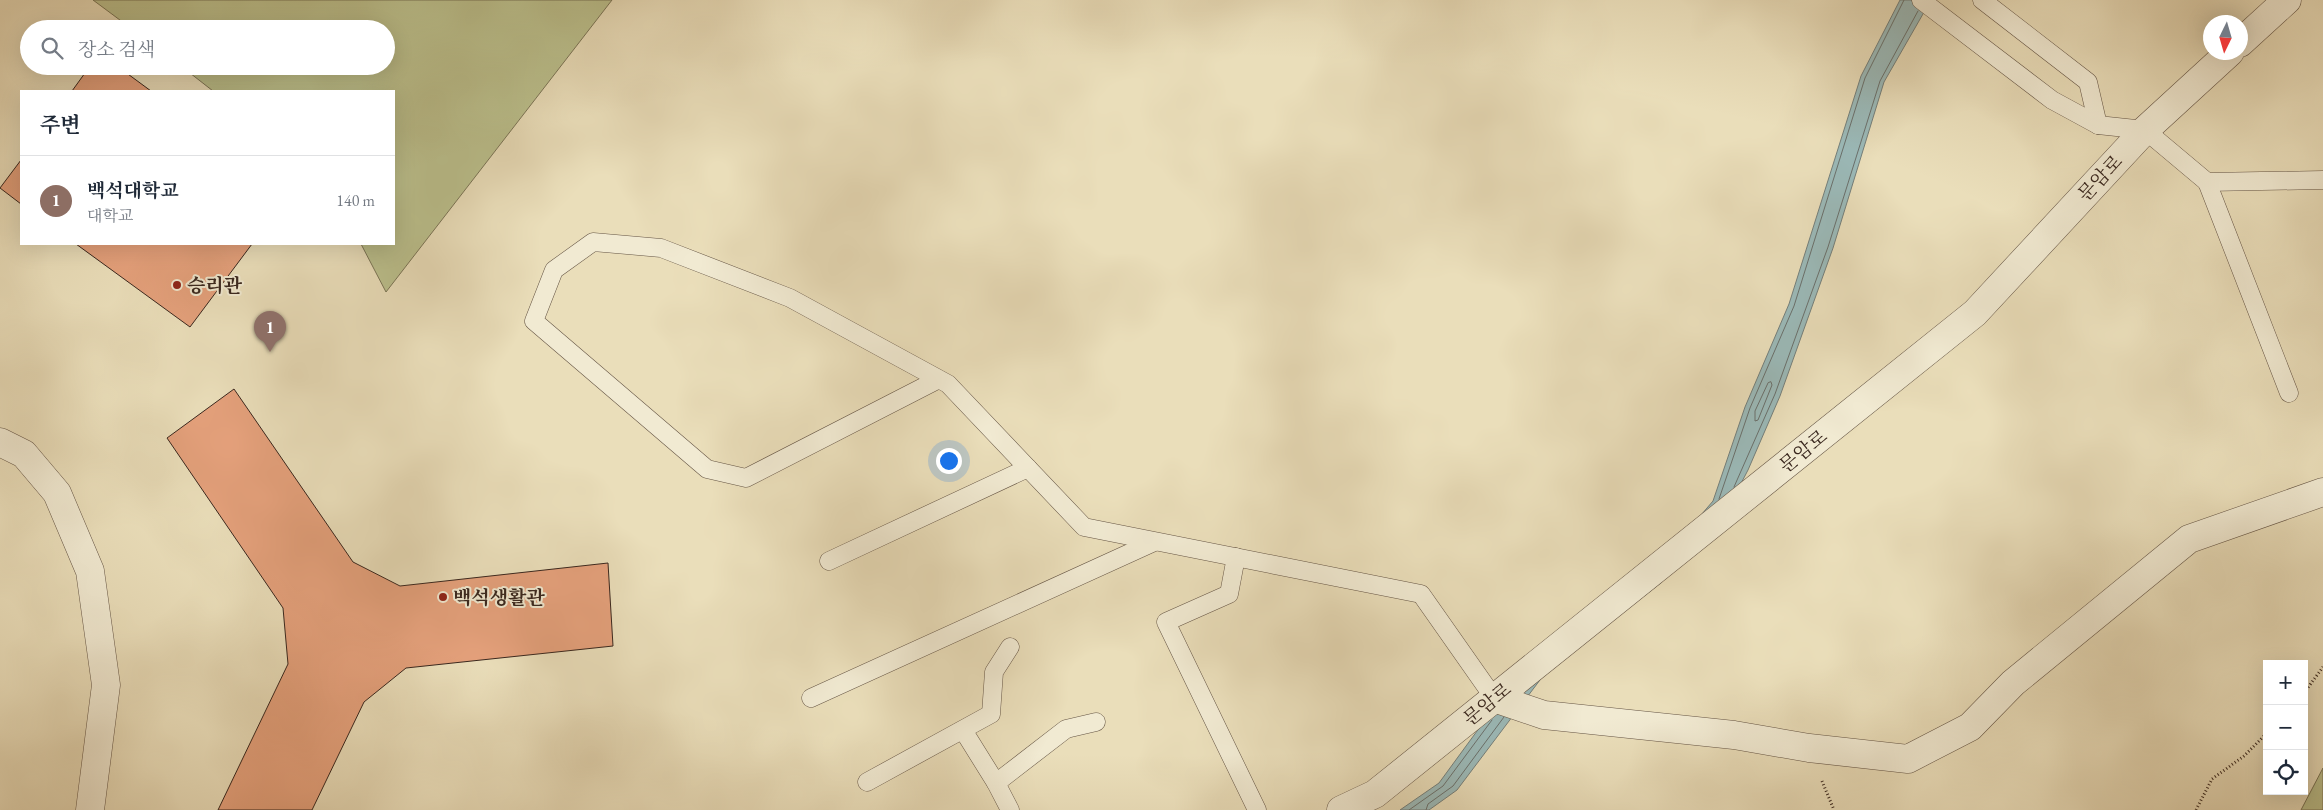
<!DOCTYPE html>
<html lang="ko">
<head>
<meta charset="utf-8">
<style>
	body { margin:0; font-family:"EB Garamond","Noto Serif KR",serif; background:#f2f2f3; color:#1f2937 }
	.controls { position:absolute; right:15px; bottom:15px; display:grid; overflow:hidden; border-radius:0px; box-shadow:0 5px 20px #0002 }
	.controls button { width:45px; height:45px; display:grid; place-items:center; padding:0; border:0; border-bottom:1px solid #e0e1e3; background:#fff; color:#1f2937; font:25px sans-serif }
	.compass { position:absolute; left:2203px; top:15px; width:45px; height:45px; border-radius:50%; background:#fff; box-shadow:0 5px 20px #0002; rotate:185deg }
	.you { position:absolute; left:948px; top:460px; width:18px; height:18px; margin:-12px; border:4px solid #fff; border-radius:50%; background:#1a73e8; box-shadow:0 0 0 8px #1a73e833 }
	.badge { display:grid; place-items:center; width:32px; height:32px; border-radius:50%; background:#2563eb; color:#fff; font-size:16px; font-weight:700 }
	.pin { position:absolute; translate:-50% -41px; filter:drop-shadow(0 1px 2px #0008) }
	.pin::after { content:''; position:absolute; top:26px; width:18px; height:15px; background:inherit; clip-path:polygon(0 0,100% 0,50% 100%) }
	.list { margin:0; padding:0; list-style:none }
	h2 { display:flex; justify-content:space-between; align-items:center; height:65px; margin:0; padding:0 20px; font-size:21px }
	h2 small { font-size:16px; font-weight:400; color:#747a83 }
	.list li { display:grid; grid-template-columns:32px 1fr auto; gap:15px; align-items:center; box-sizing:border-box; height:90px; padding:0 20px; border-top:1px solid #e0e1e3 }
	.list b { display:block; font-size:19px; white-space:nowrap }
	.list p { margin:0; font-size:16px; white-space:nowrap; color:#747a83 }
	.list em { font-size:16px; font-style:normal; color:#747a83 }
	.icon { flex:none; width:28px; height:28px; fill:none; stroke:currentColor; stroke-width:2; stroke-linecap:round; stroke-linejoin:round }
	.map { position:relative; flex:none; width:2323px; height:810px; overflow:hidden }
	.search { position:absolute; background:#fff; box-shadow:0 5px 20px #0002; left:20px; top:20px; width:375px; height:55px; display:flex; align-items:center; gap:12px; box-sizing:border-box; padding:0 18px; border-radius:28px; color:#747a83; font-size:19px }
	.panel { position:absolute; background:#fff; box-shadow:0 5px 20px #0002; left:20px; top:90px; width:375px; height:155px; border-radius:0px }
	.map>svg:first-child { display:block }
	.green { fill:#bbc08d; stroke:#7a7456 }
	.water { fill:#9bbab9; stroke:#747f7b }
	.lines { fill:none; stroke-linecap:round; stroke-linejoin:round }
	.shore { stroke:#6a706c; stroke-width:1 }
	.building { fill:#e5a17c; stroke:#39271e }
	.service-casing { stroke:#655545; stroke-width:19 }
	.minor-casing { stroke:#655545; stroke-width:29 }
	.path { stroke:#39271e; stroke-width:3; stroke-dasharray:1 2.5; stroke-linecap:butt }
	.service { stroke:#f1ead2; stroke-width:18 }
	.minor { stroke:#f1ead2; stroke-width:28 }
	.poi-dot { fill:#8f2418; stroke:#f1ead2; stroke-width:2 }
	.labels { text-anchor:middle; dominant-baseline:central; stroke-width:4; stroke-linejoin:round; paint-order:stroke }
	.street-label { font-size:19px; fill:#39271e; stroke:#f1ead2 }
	.poi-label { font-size:19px; font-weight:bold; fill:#39271e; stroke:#f1ead2; text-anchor:start }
</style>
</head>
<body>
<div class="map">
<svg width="2323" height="810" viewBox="0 0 2323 810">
	<rect width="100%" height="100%" fill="#eadeba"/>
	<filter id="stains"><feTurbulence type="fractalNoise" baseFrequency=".004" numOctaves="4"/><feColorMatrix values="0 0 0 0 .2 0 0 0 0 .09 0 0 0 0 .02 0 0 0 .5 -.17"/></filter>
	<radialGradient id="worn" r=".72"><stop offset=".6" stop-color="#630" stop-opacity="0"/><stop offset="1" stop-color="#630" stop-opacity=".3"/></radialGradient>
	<!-- green -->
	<g class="green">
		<path d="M93,0H612L386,292L361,244H394V91H213L181,66H386V29H132Z"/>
		<path d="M2323,768V810H2301Z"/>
	</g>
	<!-- water -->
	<path class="water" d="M1900,0H1931L1884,82L1833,248L1780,396L1748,470L1723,518L1662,582L1546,672L1457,790L1429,810H1400L1439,783L1488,716L1660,563L1713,501L1745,407L1789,304L1861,76Z"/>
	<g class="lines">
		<!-- shore -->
		<g class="shore">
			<path d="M1771,382L1772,385L1758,420L1755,421V411L1768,383Z"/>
			<path d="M1734,487L1775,394L1828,247L1880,81L1918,11"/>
			<path d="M1719,499L1750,408L1794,306L1865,78L1904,0"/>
			<path d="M1409,810L1443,786L1492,720"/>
			<path d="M1426,810L1428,804L1453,786L1504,717"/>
		</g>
	</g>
	<!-- building -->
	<g class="building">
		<path d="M90,66H117L151,91H72Z"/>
		<path d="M21,160V204L0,188Z"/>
		<path d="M76,244H252L190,327Z"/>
		<path d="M234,389L353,562L400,586L608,563L613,646L406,668L364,702L312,810H218L288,664L283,608L167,438Z"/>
	</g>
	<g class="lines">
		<defs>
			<g id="service">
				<path d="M1921,0L2052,100L2098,125L2145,130L2207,182L2323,180"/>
				<path d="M1982,0L2088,82L2098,125"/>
				<path d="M2207,182L2289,393"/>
				<path d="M939,379L746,478L707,469L534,321L554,270L593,242L661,248L790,298L948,384L1084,527L1421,594L1494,698"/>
				<path d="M1236,557L1229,594L1166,622L1257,810"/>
				<path d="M829,561L1028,468"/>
				<path d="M811,698L1154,542"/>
				<path d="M963,730L996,783L1010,810"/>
				<path d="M867,782L991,714L994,672L1010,647"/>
				<path d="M996,783L1066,729L1096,722"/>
			</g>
			<g id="minor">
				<path d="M2240,43L2287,0"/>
				<path d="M0,442L24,454L57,493L90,571L106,685L90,810"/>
				<path d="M1494,698L1544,715L1734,735L1809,748L1908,759L1970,727L2013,683L2189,539L2323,492"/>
				<path d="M1341,810L1375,794L1975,313L2145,130L2230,52"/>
			</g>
		</defs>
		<!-- service casing -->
		<use href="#service" class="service-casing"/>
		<!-- minor casing -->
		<use href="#minor" class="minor-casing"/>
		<!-- path -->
		<g class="path">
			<path d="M2304,693L2323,667"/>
			<path d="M1822,781L1834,810"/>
			<path d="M2196,810L2212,779L2244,756L2267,733"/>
		</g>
		<!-- service -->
		<use href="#service" class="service"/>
		<!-- minor -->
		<use href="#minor" class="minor"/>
	</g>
	<!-- markers -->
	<g class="poi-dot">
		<circle cx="177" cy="285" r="5"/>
		<circle cx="443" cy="597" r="5"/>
	</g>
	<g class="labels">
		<!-- street labels -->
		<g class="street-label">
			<text transform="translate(2100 178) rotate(-47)">문암로</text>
			<text transform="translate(1803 451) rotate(-39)">문암로</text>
			<text transform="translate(1487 704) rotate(-39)">문암로</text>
		</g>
		<!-- poi labels -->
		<g class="poi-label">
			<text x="187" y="285">승리관</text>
			<text x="453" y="597">백석생활관</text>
		</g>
	</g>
	<rect width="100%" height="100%" filter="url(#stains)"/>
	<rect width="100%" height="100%" fill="url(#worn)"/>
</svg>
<div class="controls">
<button>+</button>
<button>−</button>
<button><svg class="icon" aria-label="locate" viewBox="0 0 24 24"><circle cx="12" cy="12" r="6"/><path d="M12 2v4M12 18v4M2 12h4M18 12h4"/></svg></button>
</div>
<svg class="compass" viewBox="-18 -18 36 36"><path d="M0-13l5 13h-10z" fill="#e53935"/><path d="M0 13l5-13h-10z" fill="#747a83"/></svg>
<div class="you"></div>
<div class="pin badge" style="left:270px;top:352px;background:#8d6e63">1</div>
<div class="search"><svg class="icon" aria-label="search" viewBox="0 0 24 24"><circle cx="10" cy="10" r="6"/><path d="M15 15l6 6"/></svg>장소 검색</div>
<section class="panel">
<h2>주변<small></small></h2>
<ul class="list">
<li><span class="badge" style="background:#8d6e63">1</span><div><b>백석대학교</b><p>대학교</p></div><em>140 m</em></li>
</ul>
</section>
</div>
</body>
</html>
